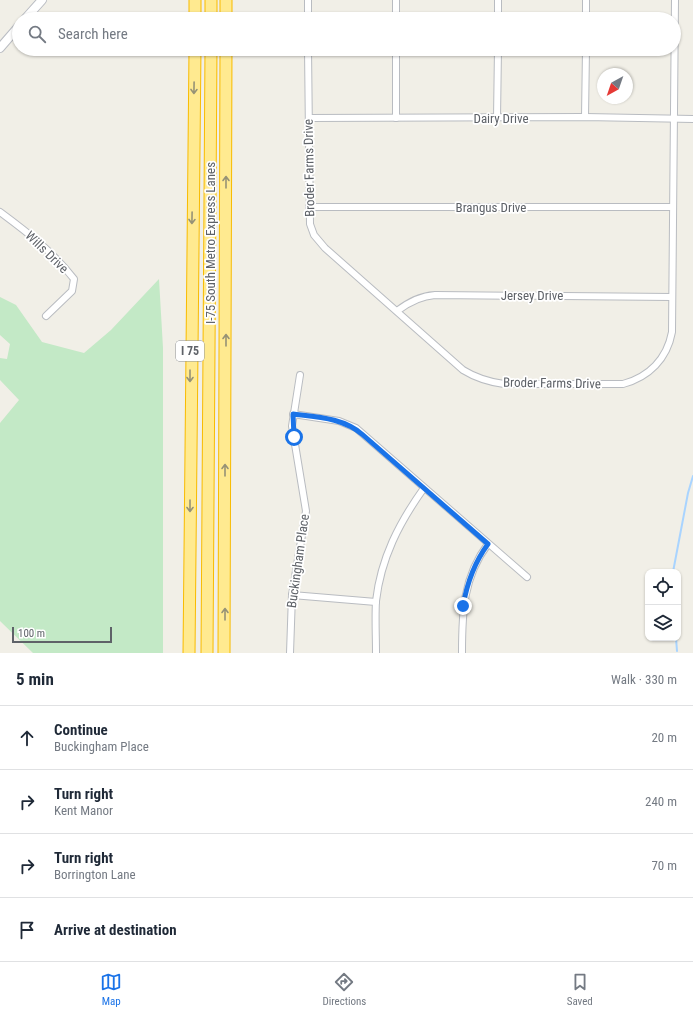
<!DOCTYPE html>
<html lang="en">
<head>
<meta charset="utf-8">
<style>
	body { margin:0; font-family:"Roboto Condensed",sans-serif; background:#f6f6f7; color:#1f2937 }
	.controls { position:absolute; right:12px; bottom:12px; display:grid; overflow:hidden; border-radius:8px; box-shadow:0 1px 3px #0004 }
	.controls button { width:36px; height:36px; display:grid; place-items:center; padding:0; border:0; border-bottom:1px solid #e0e1e3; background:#fff; color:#1f2937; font:20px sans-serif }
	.compass { position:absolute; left:597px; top:68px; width:36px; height:36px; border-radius:50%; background:#fff; box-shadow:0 1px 3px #0004; rotate:220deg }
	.scale { position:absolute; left:12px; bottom:10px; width:100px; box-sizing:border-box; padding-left:4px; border:2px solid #5e6268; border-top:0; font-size:11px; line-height:14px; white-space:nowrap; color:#5e6268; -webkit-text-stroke:3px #fff; paint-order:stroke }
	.stop { position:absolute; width:12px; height:12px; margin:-9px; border:3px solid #1a73e8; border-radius:50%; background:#fff }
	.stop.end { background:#1a73e8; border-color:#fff; box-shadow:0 1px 4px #0008 }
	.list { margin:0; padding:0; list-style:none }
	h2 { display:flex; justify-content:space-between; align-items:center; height:52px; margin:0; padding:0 16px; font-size:17px }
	h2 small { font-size:13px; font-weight:400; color:#747a83 }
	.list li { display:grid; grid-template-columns:26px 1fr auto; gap:12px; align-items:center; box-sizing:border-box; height:64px; padding:0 16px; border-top:1px solid #e0e1e3 }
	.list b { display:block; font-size:15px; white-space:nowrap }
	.list p { margin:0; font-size:13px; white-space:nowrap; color:#747a83 }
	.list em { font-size:13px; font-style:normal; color:#747a83 }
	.icon { flex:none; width:22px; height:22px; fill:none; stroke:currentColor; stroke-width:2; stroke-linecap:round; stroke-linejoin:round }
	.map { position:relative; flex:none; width:693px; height:653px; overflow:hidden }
	.search { position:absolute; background:#fff; box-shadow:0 1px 3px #0004; left:12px; right:12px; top:12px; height:44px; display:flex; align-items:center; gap:10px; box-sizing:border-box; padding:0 14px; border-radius:22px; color:#747a83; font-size:15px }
	.sheet { height:308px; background:#fff }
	nav { display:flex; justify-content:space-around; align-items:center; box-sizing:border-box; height:56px; border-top:1px solid #e0e1e3; background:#fff; font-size:11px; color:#747a83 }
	nav a { display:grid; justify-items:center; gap:2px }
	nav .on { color:#1a73e8 }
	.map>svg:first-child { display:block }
	.green { fill:#c3e9c6 }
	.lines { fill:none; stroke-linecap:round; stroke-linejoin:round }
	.stream { stroke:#a9d4ff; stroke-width:2 }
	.street-casing { stroke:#b9bcc1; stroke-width:8 }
	.secondary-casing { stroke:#babdc3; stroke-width:10 }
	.highway-casing { stroke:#f8bb00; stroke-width:13 }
	.street { stroke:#fff; stroke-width:6 }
	.secondary { stroke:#fff; stroke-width:8 }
	.highway { stroke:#ffea90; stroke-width:11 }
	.oneway { stroke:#969276 }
	.route { stroke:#1a73e8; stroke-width:5 }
	.labels { text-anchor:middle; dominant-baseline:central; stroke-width:3.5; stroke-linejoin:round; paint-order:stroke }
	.shield { fill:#fff; stroke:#8e9195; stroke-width:1 }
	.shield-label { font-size:12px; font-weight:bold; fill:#5e6268 }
	.street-label { font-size:13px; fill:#5e6268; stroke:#fff }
</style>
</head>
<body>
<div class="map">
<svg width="693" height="653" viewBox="0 0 693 653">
	<rect width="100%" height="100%" fill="#f1efe7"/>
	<!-- green -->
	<path class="green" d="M159,279L163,348V653H33L0,621V423L19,400L0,380V358L7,359L10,344L0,335V297L16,305L42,342L84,353L111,330Z"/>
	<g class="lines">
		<!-- stream -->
		<g class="stream">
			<path d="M673,572L688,493L693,476"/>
			<path d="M676,638L677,651"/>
		</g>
		<defs>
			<g id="street">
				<path d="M308,0V19"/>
				<path d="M396,19V0"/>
				<path d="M498,19V0"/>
				<path d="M586,19V0"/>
				<path d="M308,49L310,224L314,235L325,248L463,370C476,378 489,382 504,384H623C649,377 667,359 672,332L675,0"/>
				<path d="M585,117L586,49"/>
				<path d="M309,118L585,117L693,119"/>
				<path d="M396,118V49"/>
				<path d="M497,118L498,49"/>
				<path d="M309,207H672"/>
				<path d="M0,212C27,232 53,252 74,279L72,291L46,316"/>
				<path d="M397,311C409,302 420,296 435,295L672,297"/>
				<path d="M293,414L339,421L356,428L527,577"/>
				<path d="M292,595L376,602"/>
				<path d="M290,653L292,595L306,511L292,426L300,375"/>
				<path d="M376,653C376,636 375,618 376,601C381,558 399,523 424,488"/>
				<path d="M462,653C462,613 463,577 488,544"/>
			</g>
			<g id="secondary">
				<path d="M25,19L42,0"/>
				<path d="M0,48L19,26"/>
			</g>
			<g id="highway">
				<path d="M226,0V19"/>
				<path d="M195,19V0"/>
				<path d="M211,19V0"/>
				<path d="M189,653L195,49"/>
				<path d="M207,653L211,49"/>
				<path d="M224,653L226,49"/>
			</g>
		</defs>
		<!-- street casing -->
		<use href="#street" class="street-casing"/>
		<!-- secondary casing -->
		<use href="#secondary" class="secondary-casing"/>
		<!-- highway casing -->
		<use href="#highway" class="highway-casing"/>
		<!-- street -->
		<use href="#street" class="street"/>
		<!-- secondary -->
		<use href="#secondary" class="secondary"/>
		<!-- highway -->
		<use href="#highway" class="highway"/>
	</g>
	<!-- one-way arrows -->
	<defs><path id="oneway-shaft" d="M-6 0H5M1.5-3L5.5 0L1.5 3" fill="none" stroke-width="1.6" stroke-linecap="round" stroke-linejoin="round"/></defs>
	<g class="oneway">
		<use href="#oneway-shaft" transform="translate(194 88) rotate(91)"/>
		<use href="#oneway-shaft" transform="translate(226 182) rotate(-90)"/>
		<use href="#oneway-shaft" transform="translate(192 218) rotate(91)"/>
		<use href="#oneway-shaft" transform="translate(226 340) rotate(-90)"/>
		<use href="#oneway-shaft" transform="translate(190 376) rotate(90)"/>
		<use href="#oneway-shaft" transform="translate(225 470) rotate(-90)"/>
		<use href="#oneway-shaft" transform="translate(190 506) rotate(90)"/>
		<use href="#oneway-shaft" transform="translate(225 614) rotate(-90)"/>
	</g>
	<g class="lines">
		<!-- route -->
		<path class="route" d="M294,437L293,414C318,417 344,418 363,435L488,544C474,563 467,583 463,606"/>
	</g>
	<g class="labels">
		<!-- shield labels -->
		<rect class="shield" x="176" y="341" width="28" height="20" rx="3"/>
		<g class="shield-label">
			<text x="190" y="351">I 75</text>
		</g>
		<!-- street labels -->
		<g class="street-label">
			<text x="501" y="118">Dairy Drive</text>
			<text transform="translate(309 168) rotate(-91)">Broder Farms Drive</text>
			<text x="491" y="207">Brangus Drive</text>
			<text transform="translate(210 243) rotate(-90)">I-75 South Metro Express Lanes</text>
			<text transform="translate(47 252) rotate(44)">Wills Drive</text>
			<text x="532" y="295">Jersey Drive</text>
			<text transform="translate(552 383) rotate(1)">Broder Farms Drive</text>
			<text transform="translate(298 561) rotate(-82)">Buckingham Place</text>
		</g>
	</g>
</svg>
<div class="controls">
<button><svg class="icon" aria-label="locate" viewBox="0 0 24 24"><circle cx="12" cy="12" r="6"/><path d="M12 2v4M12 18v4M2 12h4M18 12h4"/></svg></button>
<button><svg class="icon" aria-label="layers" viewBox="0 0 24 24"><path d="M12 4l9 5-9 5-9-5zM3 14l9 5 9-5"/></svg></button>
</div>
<svg class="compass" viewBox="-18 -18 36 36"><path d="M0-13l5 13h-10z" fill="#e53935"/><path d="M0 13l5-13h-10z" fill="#747a83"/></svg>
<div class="scale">100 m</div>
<div class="stop" style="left:294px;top:437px"></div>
<div class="stop end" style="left:463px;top:606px"></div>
<div class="search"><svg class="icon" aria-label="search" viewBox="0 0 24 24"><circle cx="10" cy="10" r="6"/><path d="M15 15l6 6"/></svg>Search here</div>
</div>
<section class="sheet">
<h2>5 min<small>Walk · 330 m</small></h2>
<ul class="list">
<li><svg class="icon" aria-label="ahead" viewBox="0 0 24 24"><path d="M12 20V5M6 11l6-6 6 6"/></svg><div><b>Continue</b><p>Buckingham Place</p></div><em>20 m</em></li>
<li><svg class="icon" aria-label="right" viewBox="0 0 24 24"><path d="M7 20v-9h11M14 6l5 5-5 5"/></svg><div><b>Turn right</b><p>Kent Manor</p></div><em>240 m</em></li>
<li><svg class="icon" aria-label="right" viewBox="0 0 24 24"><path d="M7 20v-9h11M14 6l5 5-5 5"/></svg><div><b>Turn right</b><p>Borrington Lane</p></div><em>70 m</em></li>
<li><svg class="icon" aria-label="arrive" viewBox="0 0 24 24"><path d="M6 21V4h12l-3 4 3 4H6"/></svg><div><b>Arrive at destination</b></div></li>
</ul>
</section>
<nav>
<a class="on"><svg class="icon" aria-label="map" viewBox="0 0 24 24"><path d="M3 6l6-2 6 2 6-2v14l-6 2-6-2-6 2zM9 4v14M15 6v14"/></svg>Map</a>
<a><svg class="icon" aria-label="directions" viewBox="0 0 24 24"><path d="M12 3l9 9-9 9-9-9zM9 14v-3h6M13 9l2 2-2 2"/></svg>Directions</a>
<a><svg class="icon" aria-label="saved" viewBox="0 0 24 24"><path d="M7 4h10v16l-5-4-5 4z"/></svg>Saved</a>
</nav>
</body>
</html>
